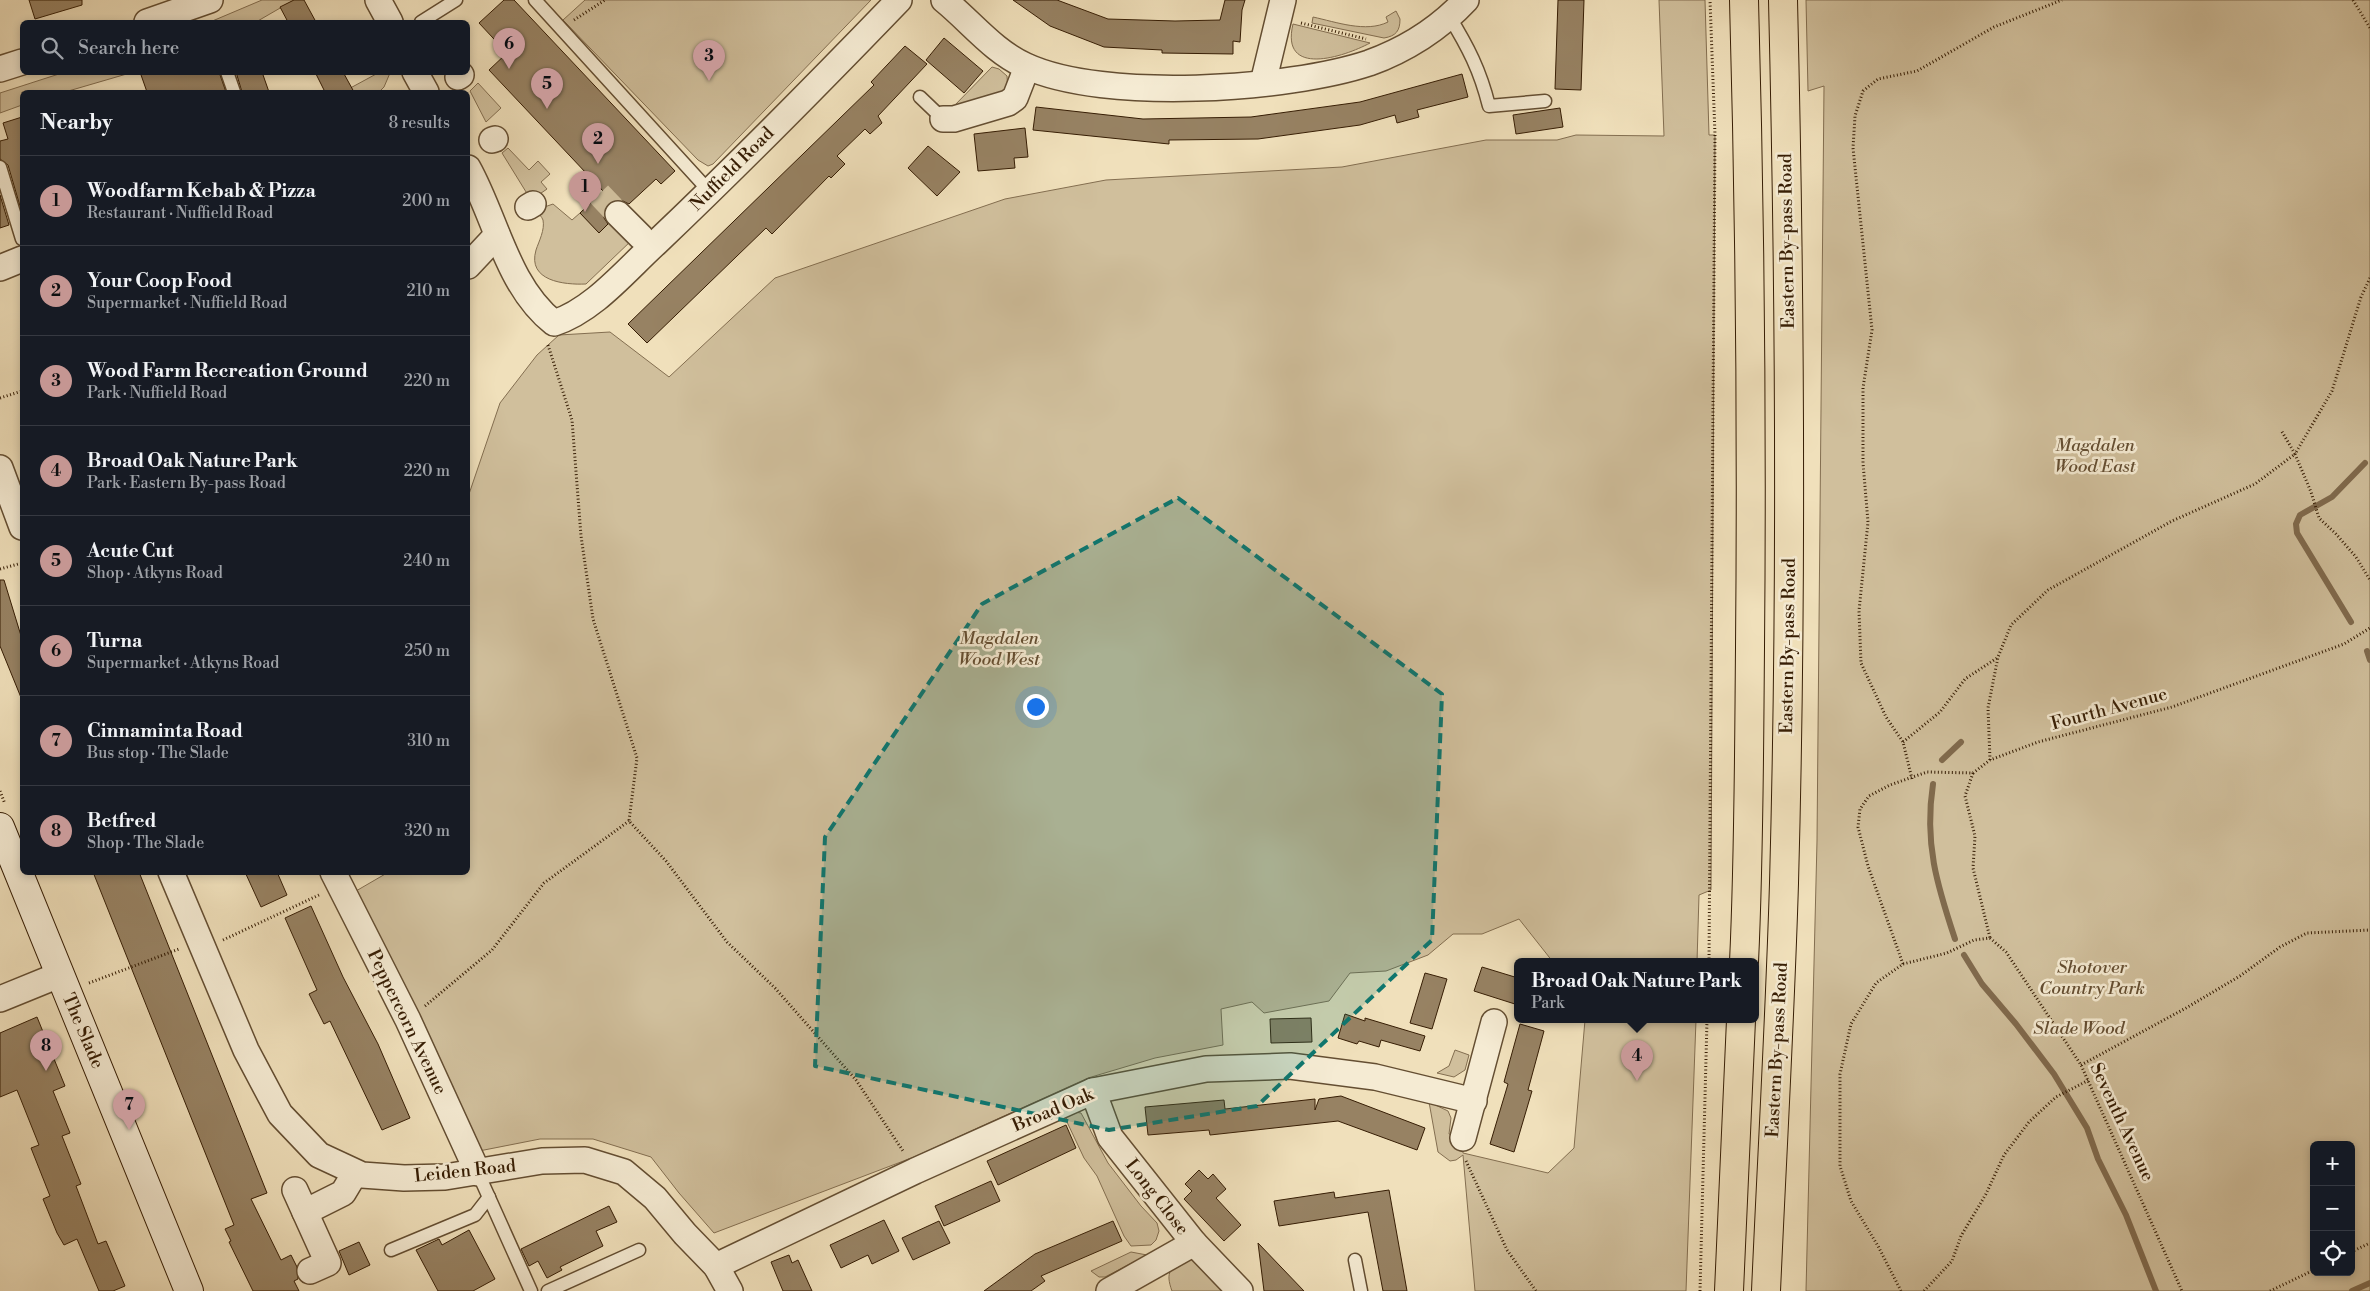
<!DOCTYPE html>
<html lang="en">
<head>
<meta charset="utf-8">
<style>
	body { margin:0; font-family:"Libre Bodoni",serif; background:#20242c; color:#f1f3f6 }
	.controls { position:absolute; right:15px; bottom:15px; display:grid; overflow:hidden; border-radius:8px; box-shadow:0 2px 8px #0003 }
	.controls button { width:45px; height:45px; display:grid; place-items:center; padding:0; border:0; border-bottom:1px solid #363941; background:#171b24; color:#f1f3f6; font:25px sans-serif }
	.you { position:absolute; left:1035px; top:706px; width:18px; height:18px; margin:-12px; border:4px solid #fff; border-radius:50%; background:#1a73e8; box-shadow:0 0 0 8px #1a73e833 }
	.badge { display:grid; place-items:center; width:32px; height:32px; border-radius:50%; background:#c59692; color:#111; font-size:16px; font-weight:700 }
	.pin { position:absolute; translate:-50% -41px; filter:drop-shadow(0 1px 2px #0008) }
	.pin::after { content:''; position:absolute; top:26px; width:18px; height:15px; background:inherit; clip-path:polygon(0 0,100% 0,50% 100%) }
	.popup { position:absolute; left:1514px; top:958px; width:245px; height:65px; box-sizing:border-box; display:grid; place-content:center; border-radius:8px; background:#171b24; filter:drop-shadow(0 1px 4px #0005); font-size:16px; white-space:nowrap; color:#9ea1a6 }
	.popup b { font-size:19px; color:#f1f3f6 }
	.popup::after { content:''; position:absolute; left:50%; top:100%; margin-left:-10px; border:10px solid transparent; border-top-color:#171b24 }
	.list { margin:0; padding:0; list-style:none }
	h2 { display:flex; justify-content:space-between; align-items:center; height:65px; margin:0; padding:0 20px; font-size:21px }
	h2 small { font-size:16px; font-weight:400; color:#9ea1a6 }
	.list li { display:grid; grid-template-columns:32px 1fr auto; gap:15px; align-items:center; box-sizing:border-box; height:90px; padding:0 20px; border-top:1px solid #363941 }
	.list b { display:block; font-size:19px; white-space:nowrap }
	.list p { margin:0; font-size:16px; white-space:nowrap; color:#9ea1a6 }
	.list em { font-size:16px; font-style:normal; color:#9ea1a6 }
	.icon { flex:none; width:28px; height:28px; fill:none; stroke:currentColor; stroke-width:2; stroke-linecap:round; stroke-linejoin:round }
	.map { position:relative; flex:none; width:2370px; height:1291px; overflow:hidden }
	.search { position:absolute; background:#171b24; box-shadow:0 2px 8px #0003; left:20px; top:20px; width:450px; height:55px; display:flex; align-items:center; gap:12px; box-sizing:border-box; padding:0 18px; border-radius:8px; color:#9ea1a6; font-size:19px }
	.panel { position:absolute; background:#171b24; box-shadow:0 2px 8px #0003; left:20px; top:90px; width:450px; height:785px; border-radius:8px }
	.map>svg:first-child { display:block }
	.green { fill:#d0bf9c; stroke:#836e50; fill-rule:evenodd }
	.lines { fill:none; stroke-linecap:round; stroke-linejoin:round }
	.stream { stroke:#806a4d; stroke-width:6 }
	.building { fill:#978263; stroke:#361d04 }
	.street-tunnel { stroke:#cbb996; stroke-width:25; stroke-dasharray:25 12; stroke-linecap:butt }
	.lane-casing { stroke:#644e32; stroke-width:15 }
	.street-casing { stroke:#644e32; stroke-width:28 }
	.secondary-casing { stroke:#361d04; stroke-width:30 }
	.highway-casing { stroke:#361d04; stroke-width:30 }
	.path { stroke:#361d04; stroke-width:3; stroke-dasharray:1 2.5; stroke-linecap:butt }
	.lane { stroke:#f5ebd3; stroke-width:12 }
	.street { stroke:#f5ebd3; stroke-width:25 }
	.secondary { stroke:#f5ebd3; stroke-width:28 }
	.highway { stroke:#f0e0bb; stroke-width:28 }
	.marked { fill:#0f766e; fill-opacity:0.2; stroke:#0f766e; stroke-width:4; stroke-dasharray:10 6; stroke-linejoin:round }
	.labels { text-anchor:middle; dominant-baseline:central; stroke-width:5; stroke-linejoin:round; paint-order:stroke }
	.street-label { font-size:18px; fill:#361d04; stroke:#f5ebd3 }
	.park-label { font-size:18px; font-style:italic; fill:#644e32; stroke:#f5ebd3 }
</style>
</head>
<body>
<div class="map">
<svg width="2370" height="1291" viewBox="0 0 2370 1291">
	<rect width="100%" height="100%" fill="#f0e0bb"/>
	<filter id="stains"><feTurbulence type="fractalNoise" baseFrequency=".004" numOctaves="4"/><feColorMatrix values="0 0 0 0 .2 0 0 0 0 .09 0 0 0 0 .02 0 0 0 .5 -.17"/></filter>
	<radialGradient id="worn" r=".72"><stop offset=".6" stop-color="#630" stop-opacity="0"/><stop offset="1" stop-color="#630" stop-opacity=".3"/></radialGradient>
	<!-- green -->
	<g class="green">
		<path d="M262,0H294L256,22H210Z"/>
		<path d="M585,0H871L713,164L708,166L698,160L563,20Z"/>
		<path d="M1659,0H1705L1709,135H1715L1711,890L1699,895L1697,962H1553L1519,919L1482,934H1453L1428,955L1386,971L1350,973L1329,1001L1264,1013L1252,1002L1221,1009L1223,1045L1155,1058L1088,1078L914,1157L714,1233L679,1193L651,1157L593,1139H540L474,1152L356,891L387,873L468,872V497L500,403L537,355L559,335L610,332L669,377L775,278L1005,199L1106,180L1342,167L1486,140H1557L1576,135L1664,136Z"/>
		<path d="M1806,0H2370V1291H1806L1817,841L1824,86L1808,91ZM2314,1145H2351V1272H2314Z"/>
		<path d="M1396,11L1400,19C1400,31 1396,36 1384,38L1312,23L1313,17C1336,22 1366,33 1388,22L1386,17Z"/>
		<path d="M1293,24L1370,43C1344,57 1280,78 1293,24Z"/>
		<path d="M992,67L999,69L1007,76L1008,92L954,106Z"/>
		<path d="M62,73H130L65,92H22V105L0,113V93Z"/>
		<path d="M378,73H390L384,87L379,92H343Z"/>
		<path d="M478,83L501,108L486,122L470,91Z"/>
		<path d="M508,148L529,170L538,161L550,174L541,182L547,189L531,200L502,153Z"/>
		<path d="M553,204L572,220L580,213L599,232L616,217L632,240L586,284C564,285 527,281 536,250C539,241 545,230 543,220C542,217 538,213 536,210Z"/>
		<path d="M1585,1020H1696L1686,1291H1475L1463,1155L1456,1160L1450,1161L1438,1152L1429,1102L1448,1111L1451,1118L1449,1134L1460,1136L1463,1153L1548,1173L1574,1148Z"/>
		<path d="M1455,1050L1469,1055L1465,1070L1454,1077L1437,1073L1449,1066Z"/>
		<path d="M1074,1112L1081,1113L1108,1163L1141,1206L1157,1223L1159,1231L1156,1240L1151,1245L1131,1246L1124,1236L1097,1176L1084,1158L1067,1122L1066,1117Z"/>
		<path d="M1131,1252L1147,1255L1105,1277H1099L1091,1271Z"/>
		<path d="M1187,1259H1195L1226,1291H1172C1165,1272 1170,1267 1187,1259Z"/>
	</g>
	<g class="lines">
		<!-- stream -->
		<g class="stream">
			<path d="M2351,622L2297,533L2296,524L2300,515L2332,497L2365,463"/>
			<path d="M2367,651L2370,660"/>
			<path d="M1942,760L1961,742"/>
			<path d="M1933,784C1924,843 1937,885 1955,939"/>
			<path d="M1964,955L1982,984L2016,1024L2054,1074L2087,1128L2098,1159L2126,1215L2156,1291"/>
			<path d="M2352,1291L2370,1283"/>
		</g>
	</g>
	<!-- building -->
	<g class="building">
		<path d="M29,0H82V5L35,19Z"/>
		<path d="M294,0H304L316,22H288L280,7Z"/>
		<path d="M504,0H514L675,171L661,184L656,179L629,204L621,200L608,204L604,211V218L608,224L599,233L580,213L603,191L489,70L507,53L479,23Z"/>
		<path d="M1013,0H1057L1108,19L1175,21L1220,20L1225,0H1245L1242,10L1240,42L1233,41V54L1162,53V50L1104,47L1050,26Z"/>
		<path d="M1558,0H1584L1581,90L1555,89Z"/>
		<path d="M944,38L983,71L964,93L926,60Z"/>
		<path d="M905,46L927,64L878,116L882,123L870,134L865,129L837,156L845,164L831,178L829,176L772,234L766,228L647,343L628,324L874,85L871,82Z"/>
		<path d="M140,72H219L226,92H147Z"/>
		<path d="M236,72H262L269,92H242Z"/>
		<path d="M315,72H343L354,92H325Z"/>
		<path d="M1462,74L1468,97L1417,110L1419,117L1397,123L1395,115L1360,125L1258,139L1169,140V144L1033,130L1036,107L1143,119L1251,117L1360,102Z"/>
		<path d="M1560,108L1563,127L1516,134L1513,115Z"/>
		<path d="M22,117V213L8,165L0,159V141L8,139L3,123Z"/>
		<path d="M1025,128L1028,157L1014,158L1015,168L978,171L974,134Z"/>
		<path d="M928,146L960,172L937,196L908,168Z"/>
		<path d="M0,195L9,225L0,228Z"/>
		<path d="M0,580H4L22,639V700L0,646Z"/>
		<path d="M93,872H139L267,1193L251,1199L281,1260L291,1255L297,1267L298,1279L294,1281L299,1291H253L229,1242L231,1241L225,1229L234,1225Z"/>
		<path d="M245,872H277L287,895L261,907Z"/>
		<path d="M311,906L343,977L378,1044L410,1118L382,1130L330,1021L324,1024L309,994L317,990L285,918Z"/>
		<path d="M1482,967L1518,978V1005L1474,991Z"/>
		<path d="M1425,973L1447,979L1432,1029L1410,1023Z"/>
		<path d="M1345,1014L1365,1021V1018L1425,1036L1420,1051L1381,1040L1379,1047L1359,1041L1357,1044L1338,1038Z"/>
		<path d="M37,1017L65,1086L53,1091L70,1133L62,1136L81,1184L76,1186L98,1244L106,1241L125,1286L113,1291H99L77,1239L64,1245L57,1233L43,1199L50,1196L31,1148L39,1145L17,1090L0,1097V1033Z"/>
		<path d="M1311,1018L1312,1042L1271,1043L1270,1019Z"/>
		<path d="M1520,1024L1544,1031L1528,1090L1532,1091L1514,1152L1490,1144L1508,1084L1504,1082Z"/>
		<path d="M1341,1096L1425,1128L1417,1150L1338,1121L1210,1135L1209,1130L1148,1135L1145,1107L1224,1100L1225,1109L1315,1099V1110L1319,1099Z"/>
		<path d="M1066,1125L1076,1148L998,1185L987,1161Z"/>
		<path d="M1199,1170L1208,1179L1213,1174L1226,1189L1216,1198L1241,1225L1224,1241L1184,1199L1192,1191L1185,1184Z"/>
		<path d="M991,1181L1000,1201L944,1226L935,1206Z"/>
		<path d="M1389,1190L1407,1291H1383L1368,1212L1279,1226L1274,1201L1334,1192L1335,1198Z"/>
		<path d="M609,1206L617,1222L596,1231L603,1246L560,1267L562,1270L547,1278L538,1261L529,1266L521,1249Z"/>
		<path d="M884,1220L899,1251L872,1264L868,1255L841,1268L830,1245Z"/>
		<path d="M939,1221L950,1243L913,1260L902,1238Z"/>
		<path d="M1113,1221L1122,1241L1041,1276L1045,1281L1031,1291H984L1035,1254Z"/>
		<path d="M469,1230L495,1279L473,1291H438L416,1250L439,1239L442,1245Z"/>
		<path d="M359,1242L370,1265L349,1275L339,1251Z"/>
		<path d="M1258,1243L1304,1291H1264Z"/>
		<path d="M789,1255L792,1263L798,1260L812,1291H783L771,1262Z"/>
	</g>
	<g class="lines">
		<!-- street-tunnel -->
		<path class="street-tunnel" d="M599,194L618,214"/>
		<defs>
			<g id="lane">
				<path d="M535,0L710,192"/>
				<path d="M1449,16C1468,47 1480,70 1489,106L1545,101"/>
				<path d="M421,22L456,0"/>
				<path d="M227,72L234,92"/>
				<path d="M920,97L943,119"/>
				<path d="M0,167L22,239"/>
				<path d="M478,1173L531,1291"/>
				<path d="M391,1250L475,1215L489,1197"/>
				<path d="M1355,1260L1361,1291"/>
				<path d="M548,1291L639,1250"/>
			</g>
			<g id="street">
				<path d="M378,0L390,22"/>
				<path d="M944,0C971,22 994,52 1026,66C1104,102 1288,90 1369,63C1405,50 1440,28 1466,0"/>
				<path d="M147,22L210,0"/>
				<path d="M0,69L22,62"/>
				<path d="M415,72L426,92"/>
				<path d="M458,77L461,75"/>
				<path d="M1263,83L1283,0"/>
				<path d="M943,119H954L1008,103L1015,98L1027,67"/>
				<path d="M492,140L495,139"/>
				<path d="M468,168C496,218 507,286 554,323C594,310 626,270 657,242C740,163 820,82 899,0"/>
				<path d="M528,207L533,204"/>
				<path d="M618,214L641,237"/>
				<path d="M468,266L497,235"/>
				<path d="M0,268L22,259"/>
				<path d="M0,468L22,527"/>
				<path d="M171,872L246,1050L280,1114L319,1155L362,1175L404,1178L445,1177L542,1161L585,1160L624,1172L655,1198L685,1234L716,1266L730,1291"/>
				<path d="M333,872L408,1020L478,1173"/>
				<path d="M0,999L59,975"/>
				<path d="M1093,1091L1110,1137L1194,1243L1240,1291"/>
				<path d="M1463,1138L1494,1022"/>
				<path d="M295,1190L328,1263L310,1271"/>
				<path d="M305,1212L343,1193L355,1173"/>
				<path d="M716,1266L915,1171L1093,1091L1206,1069L1290,1066L1375,1077L1474,1101"/>
				<path d="M1109,1291L1194,1243"/>
			</g>
			<path id="secondary" d="M0,827L189,1291"/>
			<g id="highway">
				<path d="M1744,962C1749,858 1749,753 1750,648C1752,432 1750,216 1744,0"/>
				<path d="M1729,1291L1741,1020"/>
				<path d="M1766,1291C1772,1155 1780,1019 1784,883C1792,588 1790,294 1783,0"/>
			</g>
		</defs>
		<!-- lane casing -->
		<use href="#lane" class="lane-casing"/>
		<!-- street casing -->
		<use href="#street" class="street-casing"/>
		<!-- secondary casing -->
		<use href="#secondary" class="secondary-casing"/>
		<!-- highway casing -->
		<use href="#highway" class="highway-casing"/>
		<!-- path -->
		<g class="path">
			<path d="M2353,0L2370,28"/>
			<path d="M574,20L605,0"/>
			<path d="M1301,23L1366,39"/>
			<path d="M2370,278L2361,297L2332,391L2295,454L2311,492L2319,518L2336,534L2356,557L2370,580"/>
			<path d="M548,345L572,420L581,536L593,619L637,758L629,821L666,861L727,942L775,988L856,1080L903,1151"/>
			<path d="M0,398L22,391"/>
			<path d="M0,569L22,563"/>
			<path d="M1903,742L1940,712L1965,679L1997,658"/>
			<path d="M1990,760L1988,708L1998,657L2011,625L2048,590L2172,521L2255,484L2295,454L2281,430"/>
			<path d="M1973,773L1965,796L1975,836L1973,868L1990,938"/>
			<path d="M1912,779L1903,742L1886,717L1861,663L1859,611L1868,522L1863,463V388L1872,330L1853,148L1855,116L1863,91L1878,79L1917,71L1994,27L2062,0"/>
			<path d="M0,791L5,804"/>
			<path d="M1990,938L2006,952L2081,1065L2182,1291"/>
			<path d="M223,940L319,895"/>
			<path d="M1709,962L1715,135L1710,0"/>
			<path d="M1903,964L1868,866L1858,827L1860,809L1869,796L1890,785L1927,772L1973,773L1990,760L2038,742L2172,707L2344,644L2370,628"/>
			<path d="M89,983L179,949"/>
			<path d="M425,1006L492,950L544,883L629,821"/>
			<path d="M2081,1065L2186,1008L2240,976L2280,947L2307,933L2370,930"/>
			<path d="M1466,1161L1507,1250L1536,1291"/>
			<path d="M2351,1252L2370,1243"/>
			<path d="M1700,1291L1707,1020"/>
			<path d="M1901,1291L1878,1246L1851,1201L1840,1166V1074L1851,1024L1876,983L1903,964L1947,953L1974,940L1990,938"/>
			<path d="M1924,1291L1952,1261L1961,1236L1986,1194L2004,1155L2029,1122L2056,1097L2089,1080"/>
			<path d="M2270,1291L2314,1270"/>
		</g>
		<!-- lane -->
		<use href="#lane" class="lane"/>
		<!-- street -->
		<use href="#street" class="street"/>
		<!-- secondary -->
		<use href="#secondary" class="secondary"/>
		<!-- highway -->
		<use href="#highway" class="highway"/>
	</g>
	<!-- marked area -->
	<path class="marked" d="M1178,498L1442,694L1432,940L1257,1106L1109,1130L815,1066L825,837L982,604Z"/>
	<g class="labels">
		<!-- street labels -->
		<g class="street-label">
			<text transform="translate(732 169) rotate(-45)">Nuffield Road</text>
			<text transform="translate(1787 241) rotate(-91)">Eastern By-pass Road</text>
			<text transform="translate(1788 646) rotate(-89)">Eastern By-pass Road</text>
			<text transform="translate(2109 709) rotate(-15)">Fourth Avenue</text>
			<text transform="translate(407 1022) rotate(64)">Peppercorn Avenue</text>
			<text transform="translate(83 1031) rotate(67)">The Slade</text>
			<text transform="translate(1777 1050) rotate(-87)">Eastern By-pass Road</text>
			<text transform="translate(1053 1110) rotate(-23)">Broad Oak</text>
			<text transform="translate(2122 1122) rotate(65)">Seventh Avenue</text>
			<text transform="translate(465 1171) rotate(-6)">Leiden Road</text>
			<text transform="translate(1157 1197) rotate(52)">Long Close</text>
		</g>
		<!-- park labels -->
		<g class="park-label">
			<text x="2095" y="445">Magdalen<tspan x="2095" dy="21">Wood East</tspan></text>
			<text x="999" y="638">Magdalen<tspan x="999" dy="21">Wood West</tspan></text>
			<text x="2092" y="967">Shotover<tspan x="2092" dy="21">Country Park</tspan></text>
			<text x="2079" y="1028">Slade Wood</text>
		</g>
	</g>
	<rect width="100%" height="100%" filter="url(#stains)"/>
	<rect width="100%" height="100%" fill="url(#worn)"/>
</svg>
<div class="controls">
<button>+</button>
<button>−</button>
<button><svg class="icon" aria-label="locate" viewBox="0 0 24 24"><circle cx="12" cy="12" r="6"/><path d="M12 2v4M12 18v4M2 12h4M18 12h4"/></svg></button>
</div>
<div class="you"></div>
<div class="pin badge" style="left:585px;top:212px">1</div>
<div class="pin badge" style="left:598px;top:164px">2</div>
<div class="pin badge" style="left:709px;top:81px">3</div>
<div class="pin badge" style="left:1637px;top:1081px">4</div>
<div class="popup"><b>Broad Oak Nature Park</b>Park</div>
<div class="pin badge" style="left:547px;top:109px">5</div>
<div class="pin badge" style="left:509px;top:69px">6</div>
<div class="pin badge" style="left:129px;top:1130px">7</div>
<div class="pin badge" style="left:46px;top:1071px">8</div>
<div class="search"><svg class="icon" aria-label="search" viewBox="0 0 24 24"><circle cx="10" cy="10" r="6"/><path d="M15 15l6 6"/></svg>Search here</div>
<section class="panel">
<h2>Nearby<small>8 results</small></h2>
<ul class="list">
<li><span class="badge">1</span><div><b>Woodfarm Kebab &amp; Pizza</b><p>Restaurant · Nuffield Road</p></div><em>200 m</em></li>
<li><span class="badge">2</span><div><b>Your Coop Food</b><p>Supermarket · Nuffield Road</p></div><em>210 m</em></li>
<li><span class="badge">3</span><div><b>Wood Farm Recreation Ground</b><p>Park · Nuffield Road</p></div><em>220 m</em></li>
<li><span class="badge">4</span><div><b>Broad Oak Nature Park</b><p>Park · Eastern By-pass Road</p></div><em>220 m</em></li>
<li><span class="badge">5</span><div><b>Acute Cut</b><p>Shop · Atkyns Road</p></div><em>240 m</em></li>
<li><span class="badge">6</span><div><b>Turna</b><p>Supermarket · Atkyns Road</p></div><em>250 m</em></li>
<li><span class="badge">7</span><div><b>Cinnaminta Road</b><p>Bus stop · The Slade</p></div><em>310 m</em></li>
<li><span class="badge">8</span><div><b>Betfred</b><p>Shop · The Slade</p></div><em>320 m</em></li>
</ul>
</section>
</div>
</body>
</html>
